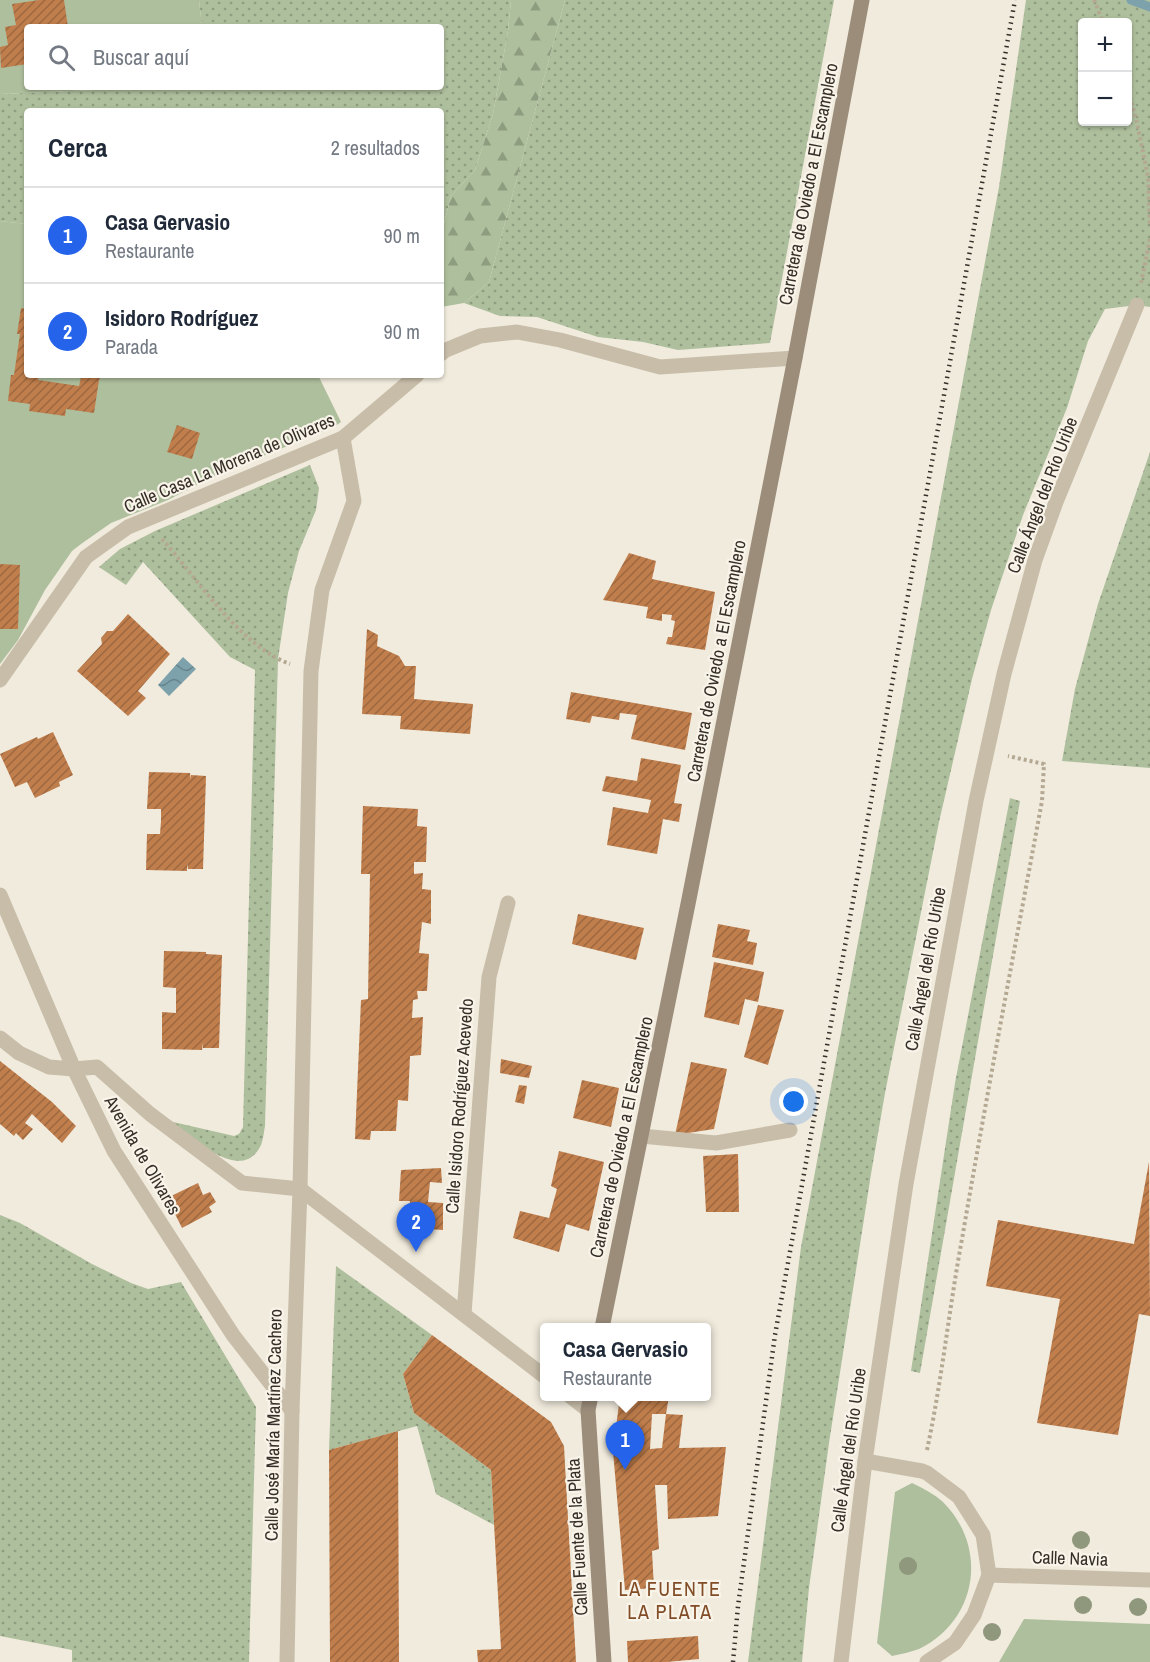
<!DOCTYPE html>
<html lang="es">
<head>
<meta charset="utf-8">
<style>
	body { margin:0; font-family:"Archivo Narrow",sans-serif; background:#f2f2f3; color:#1f2937 }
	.controls { position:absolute; right:18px; top:18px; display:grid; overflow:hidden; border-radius:6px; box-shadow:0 2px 4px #0004 }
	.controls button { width:54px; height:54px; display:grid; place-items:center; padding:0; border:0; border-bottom:2px solid #e0e1e3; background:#fff; color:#1f2937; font:30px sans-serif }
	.you { position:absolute; left:794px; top:1102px; width:21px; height:21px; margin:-15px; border:4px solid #fff; border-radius:50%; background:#1a73e8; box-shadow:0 0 0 9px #1a73e833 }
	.badge { display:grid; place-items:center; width:39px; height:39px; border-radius:50%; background:#2563eb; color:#fff; font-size:20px; font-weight:700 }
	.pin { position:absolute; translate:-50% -50px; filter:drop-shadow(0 2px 3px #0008) }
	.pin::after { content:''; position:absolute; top:32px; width:21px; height:18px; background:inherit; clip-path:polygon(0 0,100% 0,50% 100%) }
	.popup { position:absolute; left:540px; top:1323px; width:171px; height:78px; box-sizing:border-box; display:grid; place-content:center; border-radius:6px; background:#fff; filter:drop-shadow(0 2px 4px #0005); font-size:20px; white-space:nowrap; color:#747a83 }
	.popup b { font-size:22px; color:#1f2937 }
	.popup::after { content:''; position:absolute; left:50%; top:100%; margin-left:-12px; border:12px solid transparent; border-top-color:#fff }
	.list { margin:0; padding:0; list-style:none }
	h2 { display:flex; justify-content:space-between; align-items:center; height:78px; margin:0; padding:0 24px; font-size:26px }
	h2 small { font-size:20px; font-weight:400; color:#747a83 }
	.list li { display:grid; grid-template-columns:39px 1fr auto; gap:18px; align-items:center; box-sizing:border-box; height:96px; padding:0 24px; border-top:2px solid #e0e1e3 }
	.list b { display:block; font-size:22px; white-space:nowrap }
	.list p { margin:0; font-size:20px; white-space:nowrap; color:#747a83 }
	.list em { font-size:20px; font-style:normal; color:#747a83 }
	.icon { flex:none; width:33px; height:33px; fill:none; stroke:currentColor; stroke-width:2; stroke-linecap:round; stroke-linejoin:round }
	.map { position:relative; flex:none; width:1150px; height:1662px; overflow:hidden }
	.search { position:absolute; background:#fff; box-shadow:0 2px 4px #0004; left:24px; top:24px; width:420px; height:66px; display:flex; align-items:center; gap:15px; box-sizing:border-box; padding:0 21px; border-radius:6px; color:#747a83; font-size:22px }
	.panel { position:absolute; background:#fff; box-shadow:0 2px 4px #0004; left:24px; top:108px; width:420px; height:270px; border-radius:6px }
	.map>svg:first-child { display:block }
	.grass { fill:url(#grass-dots); fill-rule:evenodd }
	.forest { fill:url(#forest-firs) }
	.green { fill:#aebf9d }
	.water { fill:url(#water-waves) }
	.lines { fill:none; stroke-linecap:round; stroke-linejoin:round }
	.stream { stroke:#7da2ac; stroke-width:9 }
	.building { fill:url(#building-hatch) }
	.path { stroke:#b4a893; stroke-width:4; stroke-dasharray:3 3; stroke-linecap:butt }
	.pedestrian { stroke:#c8bda9; stroke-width:15 }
	.minor { stroke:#c8bda9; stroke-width:15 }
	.secondary { stroke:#9c8d7b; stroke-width:15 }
	.rail { stroke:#362f29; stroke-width:4.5; stroke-dasharray:1.5 4.5; stroke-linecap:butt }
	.tree { fill:#8f977d }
	.labels { text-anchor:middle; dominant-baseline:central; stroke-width:4.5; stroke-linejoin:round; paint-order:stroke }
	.street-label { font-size:18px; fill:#362f29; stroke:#f9f4e9 }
	.neighbourhood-label { font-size:20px; letter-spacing:1.5px; fill:#814c26; stroke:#f9f4e9 }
</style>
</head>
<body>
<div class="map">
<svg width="1150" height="1662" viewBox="0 0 1150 1662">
	<defs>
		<pattern id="grass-dots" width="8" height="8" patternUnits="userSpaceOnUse" patternTransform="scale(1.5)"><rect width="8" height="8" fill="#aebf9d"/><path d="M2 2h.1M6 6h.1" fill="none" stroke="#8e9c80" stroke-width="1.8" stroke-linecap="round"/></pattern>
		<pattern id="forest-firs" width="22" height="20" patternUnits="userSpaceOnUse" patternTransform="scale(1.5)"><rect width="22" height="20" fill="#aebf9d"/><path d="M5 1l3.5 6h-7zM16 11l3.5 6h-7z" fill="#8e9c80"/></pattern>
		<pattern id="water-waves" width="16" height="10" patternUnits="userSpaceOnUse" patternTransform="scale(1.5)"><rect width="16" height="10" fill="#7da2ac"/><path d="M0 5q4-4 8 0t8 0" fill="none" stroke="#67848c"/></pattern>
		<pattern id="building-hatch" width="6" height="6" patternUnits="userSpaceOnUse" patternTransform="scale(1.5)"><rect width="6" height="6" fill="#c07e4c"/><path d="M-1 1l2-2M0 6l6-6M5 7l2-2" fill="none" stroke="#9d683f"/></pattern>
	</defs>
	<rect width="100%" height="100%" fill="#f1ebdd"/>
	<!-- grass -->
	<g class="grass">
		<path d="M199,0H511L508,31L493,114L475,170L451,196L441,235V111H27V224L0,221V94L166,87H441V27H202Z"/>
		<path d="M565,0H834L770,343L678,350L643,342L598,337L537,317L500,316L464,303L489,282Z"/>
		<path d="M1026,0H1150V307L1137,305L1105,309L1088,341L1067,408L1023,515L991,610L972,679L939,822L885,1093L871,1174L829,1443L809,1588L802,1662H748L801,1247L999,187ZM1082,22H1128V122H1082Z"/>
		<path d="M1150,452V768L1062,761L1075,689L1098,604Z"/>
		<path d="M310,465L319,488L316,510L299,551L288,593L278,659L265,1126C264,1132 263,1140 261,1145C242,1186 190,1136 169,1121L234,1136L239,1134L243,1127L255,670L230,657L143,562L126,585L99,567L120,549L155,531Z"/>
		<path d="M1010,798L1020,801L920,1373L911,1371L955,1083Z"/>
		<path d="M0,1215L20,1223L92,1264L131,1283L148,1289L181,1282L256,1407L249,1662H72V1650L0,1636Z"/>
		<path d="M336,1266L432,1335L403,1374L414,1413L491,1470L494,1525L436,1494L417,1426L329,1450Z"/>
	</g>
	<!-- forest -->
	<path class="forest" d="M511,0H565L489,282L464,303L441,307V235L451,196L475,170L493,114L508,31Z"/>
	<!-- green -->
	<g class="green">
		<path d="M0,0H199L202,27H27V87H166L0,94Z"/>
		<path d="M0,221L27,224V375H318L341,422L334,427L212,477L168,500L111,523L81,544L72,551L45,590L18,640L0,664Z"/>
		<path d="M912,1483C923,1488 934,1494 943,1502C989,1548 977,1621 919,1649C911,1652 901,1654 892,1656L877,1643L895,1492Z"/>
		<path d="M1024,1619L1150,1624V1662H999Z"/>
	</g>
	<!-- water -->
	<path class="water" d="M183,657L196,669L169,696L158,685Z"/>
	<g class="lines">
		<!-- stream -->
		<path class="stream" d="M1131,0L1150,7"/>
	</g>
	<!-- building -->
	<g class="building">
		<path d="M39,0H64L68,27H27V64L1,68L0,47L8,45L5,27L16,25L12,4Z"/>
		<path d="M21,308L27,309V375H39L38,380L79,386L81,377L79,375H102L99,380L94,413L66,409L65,416L29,411L30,404L8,401L11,375H14L20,334H17Z"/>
		<path d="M177,425L200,433L192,459L167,452Z"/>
		<path d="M629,553L656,561L652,579L715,592L705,650L666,644L668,637H672L675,621L671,620L672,615L662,614V621L646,618L648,607L603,600Z"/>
		<path d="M0,564L20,565L18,629H0Z"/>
		<path d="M128,614L170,654L138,691L146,698L128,716L77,671L102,644L101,638L107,631H113Z"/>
		<path d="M367,629L378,635L377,646L399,656L405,666H416L414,699L473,704L470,734L400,729L401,716L362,714Z"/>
		<path d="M571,692L692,713L685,750L631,739L637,715L620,713L619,720L592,716L590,723L566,719Z"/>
		<path d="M53,732L73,775L59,782L60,786L35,798L27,782L15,787L0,754L37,737L38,739Z"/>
		<path d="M641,758L681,765L674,803L682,804L679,822L663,819L657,854L607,845L613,807L648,813L651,800L602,791L606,776L637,781Z"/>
		<path d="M149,772L190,773L191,780V775L206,776L203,869H188L187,864V871L146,870L147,834H160L161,821V809H147Z"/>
		<path d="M363,806L418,809L417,826L427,827L426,862H414V874L423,873L422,889L431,890V924L422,922L419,953L429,954L427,991H417L418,999L413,1000L412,1018L423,1017L421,1055L410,1056L408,1101L398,1100L396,1131H371L370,1140L355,1139L361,1000L368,999L370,874H361Z"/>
		<path d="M578,914L644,928L636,960L572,944Z"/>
		<path d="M718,924L750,930L747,941L757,943L753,965L712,957Z"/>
		<path d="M164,951L206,952V959V954L222,955L219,1048H203V1043L202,1050L162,1049V1012L176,1013V988L163,987Z"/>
		<path d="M714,962L764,972L758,1002L745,999L739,1025L704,1017Z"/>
		<path d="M758,1005L784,1010L768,1065L744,1057Z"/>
		<path d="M501,1059L532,1066L529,1078L500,1073Z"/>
		<path d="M0,1061L52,1102L76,1126L62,1143L32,1114L25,1123L33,1129L23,1140L16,1133L14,1136L0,1124Z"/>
		<path d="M691,1062L727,1069L714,1129L675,1135Z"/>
		<path d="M582,1080L619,1088L611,1127L573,1118Z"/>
		<path d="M519,1085L527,1086L524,1104L515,1102Z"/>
		<path d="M559,1151L604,1162L589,1231L566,1224L559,1252L513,1238L520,1211L549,1218L557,1189L551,1186Z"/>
		<path d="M738,1154L739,1212H706L703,1156Z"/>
		<path d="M1149,1162L1150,1316L1139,1314L1118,1435L1037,1423L1060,1299L986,1286L998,1220L1134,1244Z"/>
		<path d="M441,1168L442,1183L430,1182L428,1202L443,1203V1230L428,1229L429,1221H409L410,1201H399L401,1170Z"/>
		<path d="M198,1183L203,1195L210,1192L216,1202L209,1207L212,1212L182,1228L167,1198Z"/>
		<path d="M432,1335L551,1422L564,1446L576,1662H478L477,1650L501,1649L491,1470L414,1413L403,1374Z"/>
		<path d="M620,1396H669L666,1414H652L650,1449L662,1448L666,1414L683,1415L679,1448L726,1447L718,1516L668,1519L667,1485H655L659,1549L652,1551L654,1588L625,1590L613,1451Z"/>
		<path d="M398,1431L399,1662H330L329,1450Z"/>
		<path d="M698,1636L699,1659L667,1662H628L627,1641Z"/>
	</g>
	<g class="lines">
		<!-- path -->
		<g class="path">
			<path d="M1094,0L1103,22"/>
			<path d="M1128,91L1136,118L1148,177L1150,227"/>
			<path d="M1141,283L1150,239"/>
			<path d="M162,539C197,578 240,646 290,664"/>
			<path d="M927,1450C942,1380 949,1309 962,1239C987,1093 1015,947 1042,801L1044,764L1008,756"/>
		</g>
		<!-- pedestrian -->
		<path class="pedestrian" d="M74,1069L97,1067L150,1114L242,1183L300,1189"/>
		<!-- minor -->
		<g class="minor">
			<path d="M441,354L446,350L480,336L517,332L560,340L660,367L795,358"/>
			<path d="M0,680L86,557L128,527L343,438L417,375"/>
			<path d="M0,895L74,1069L114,1151L233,1335L292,1411"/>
			<path d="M0,1038L19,1053L49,1067L74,1069"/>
			<path d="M641,1136L716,1143L790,1130"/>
			<path d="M300,1189L544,1376"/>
			<path d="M464,1314L489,977L508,903"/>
			<path d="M570,1396L588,1410"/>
			<path d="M865,1461L922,1471L927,1473L959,1497L983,1535L989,1575L974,1615L955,1643L927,1662"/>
			<path d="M989,1575L1150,1580"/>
			<path d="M287,1662L292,1411L300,1189L311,671L322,590L354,501L343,438"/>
			<path d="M841,1662L865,1461L906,1184L976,801L1004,674L1035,560L1056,502L1137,305"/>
		</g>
		<!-- secondary -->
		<g class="secondary">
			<path d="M602,1328L689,899L795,358L862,0"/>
			<path d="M591,1396L588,1410L604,1662"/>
		</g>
		<!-- rail -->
		<path class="rail" d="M733,1662L738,1606L775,1335L1015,0"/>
	</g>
	<!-- trees -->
	<g class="tree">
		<circle cx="1081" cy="1540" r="9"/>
		<circle cx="908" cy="1566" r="9"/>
		<circle cx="1083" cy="1605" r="9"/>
		<circle cx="1138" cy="1607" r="9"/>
		<circle cx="992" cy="1632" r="9"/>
	</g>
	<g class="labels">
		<!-- street labels -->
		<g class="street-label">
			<text transform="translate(808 184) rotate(-79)">Carretera de Oviedo a El Escamplero</text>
			<text transform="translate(229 463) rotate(-23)">Calle Casa La Morena de Olivares</text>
			<text transform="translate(1042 495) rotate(-69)">Calle Ángel del Río Uribe</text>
			<text transform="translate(716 661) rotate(-79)">Carretera de Oviedo a El Escamplero</text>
			<text transform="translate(925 969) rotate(-80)">Calle Ángel del Río Uribe</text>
			<text transform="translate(459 1106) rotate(-86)">Calle Isidoro Rodríguez Acevedo</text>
			<text transform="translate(621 1137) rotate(-78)">Carretera de Oviedo a El Escamplero</text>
			<text transform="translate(143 1155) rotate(60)">Avenida de Olivares</text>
			<text transform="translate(273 1425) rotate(-89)">Calle José María Martínez Cachero</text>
			<text transform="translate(848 1450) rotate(-82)">Calle Ángel del Río Uribe</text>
			<text transform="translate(577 1537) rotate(-93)">Calle Fuente de la Plata</text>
			<text transform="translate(1070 1558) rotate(2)">Calle Navia</text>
		</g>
		<!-- neighbourhood labels -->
		<g class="neighbourhood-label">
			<text x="670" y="1588">LA FUENTE<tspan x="670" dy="23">LA PLATA</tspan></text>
		</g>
	</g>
</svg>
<div class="controls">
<button>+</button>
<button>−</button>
</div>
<div class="you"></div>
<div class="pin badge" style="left:625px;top:1470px">1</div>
<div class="popup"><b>Casa Gervasio</b>Restaurante</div>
<div class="pin badge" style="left:416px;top:1252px">2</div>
<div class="search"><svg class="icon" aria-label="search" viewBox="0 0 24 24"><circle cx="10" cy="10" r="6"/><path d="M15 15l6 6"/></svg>Buscar aquí</div>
<section class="panel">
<h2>Cerca<small>2 resultados</small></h2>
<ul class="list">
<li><span class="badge">1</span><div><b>Casa Gervasio</b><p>Restaurante</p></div><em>90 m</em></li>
<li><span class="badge">2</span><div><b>Isidoro Rodríguez</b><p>Parada</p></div><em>90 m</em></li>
</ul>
</section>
</div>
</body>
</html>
